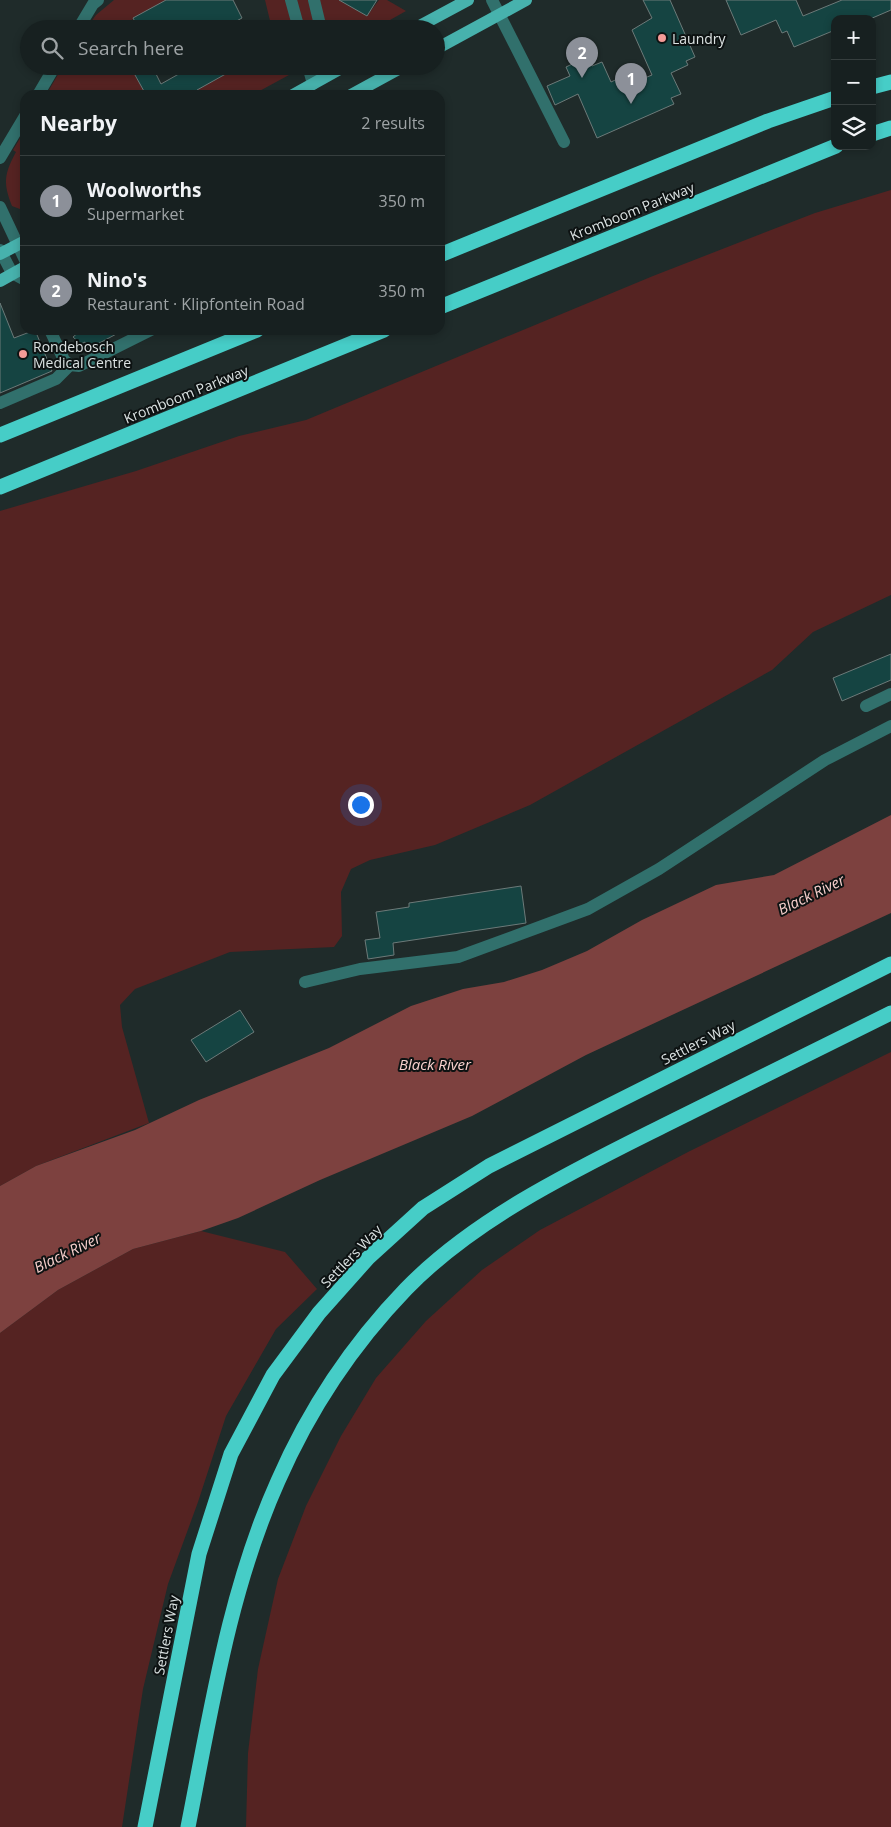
<!DOCTYPE html>
<html lang="en">
<head>
<meta charset="utf-8">
<style>
	body { margin:0; font-family:"Open Sans",sans-serif; background:#242d2d; color:#f1f3f6 }
	.controls { position:absolute; right:15px; top:15px; display:grid; overflow:hidden; border-radius:10px; box-shadow:0 2px 8px #0003 }
	.controls button { width:45px; height:45px; display:grid; place-items:center; padding:0; border:0; border-bottom:1px solid #363e3e; background:#172020; color:#f1f3f6; font:25px sans-serif }
	.you { position:absolute; left:360px; top:804px; width:18px; height:18px; margin:-12px; border:4px solid #fff; border-radius:50%; background:#1a73e8; box-shadow:0 0 0 8px #1a73e833 }
	.badge { display:grid; place-items:center; width:32px; height:32px; border-radius:50%; background:#8c9099; color:#fff; font-size:16px; font-weight:700 }
	.pin { position:absolute; translate:-50% -41px; filter:drop-shadow(0 1px 2px #0008) }
	.pin::after { content:''; position:absolute; top:26px; width:18px; height:15px; background:inherit; clip-path:polygon(0 0,100% 0,50% 100%) }
	.list { margin:0; padding:0; list-style:none }
	h2 { display:flex; justify-content:space-between; align-items:center; height:65px; margin:0; padding:0 20px; font-size:21px }
	h2 small { font-size:16px; font-weight:400; color:#9ea3a5 }
	.list li { display:grid; grid-template-columns:32px 1fr auto; gap:15px; align-items:center; box-sizing:border-box; height:90px; padding:0 20px; border-top:1px solid #363e3e }
	.list b { display:block; font-size:19px; white-space:nowrap }
	.list p { margin:0; font-size:16px; white-space:nowrap; color:#9ea3a5 }
	.list em { font-size:16px; font-style:normal; color:#9ea3a5 }
	.icon { flex:none; width:28px; height:28px; fill:none; stroke:currentColor; stroke-width:2; stroke-linecap:round; stroke-linejoin:round }
	.map { position:relative; flex:none; width:891px; height:1827px; overflow:hidden }
	.search { position:absolute; background:#172020; box-shadow:0 2px 8px #0003; left:20px; top:20px; width:425px; height:55px; display:flex; align-items:center; gap:12px; box-sizing:border-box; padding:0 18px; border-radius:28px; color:#9ea3a5; font-size:19px }
	.panel { position:absolute; background:#172020; box-shadow:0 2px 8px #0003; left:20px; top:90px; width:425px; height:245px; border-radius:15px }
	.map>svg:first-child { display:block }
	.green { fill:#552322 }
	.water { fill:#7d413f }
	.building { fill:#154442; stroke:#6c7a79 }
	.lines { fill:none; stroke-linecap:round; stroke-linejoin:round }
	.minor { stroke:#31706c; stroke-width:12 }
	.major { stroke:#47b2ad; stroke-width:12 }
	.highway { stroke:#46cdc7; stroke-width:15 }
	.poi-dot { fill:#f59b97; stroke:#0d1212; stroke-width:2 }
	.labels { text-anchor:middle; dominant-baseline:central; stroke-width:4; stroke-linejoin:round; paint-order:stroke }
	.poi-label { font-size:14px; fill:#dbe2e2; stroke:#0d1212; text-anchor:start }
	.street-label { font-size:14px; fill:#dbe2e2; stroke:#0d1212 }
	.water-label { font-size:15px; font-style:italic; fill:#f9d1ce; stroke:#0d1212 }
</style>
</head>
<body>
<div class="map">
<svg width="891" height="1827" viewBox="0 0 891 1827">
	<rect width="100%" height="100%" fill="#1f2b2a"/>
	<!-- green -->
	<g class="green">
		<path d="M114,0H166L116,29H86L96,15Z"/>
		<path d="M265,0H346L344,3L367,16L379,0H387L406,11L374,29H272Z"/>
		<path d="M63,66H130L146,95H46Z"/>
		<path d="M240,66L251,69L256,66H290L289,75L252,95H199L197,90Z"/>
		<path d="M25,130V211L12,206C3,183 4,174 16,152L13,150Z"/>
		<path d="M891,190V595L813,632L772,670L530,805L435,845L370,860L351,869L341,892L342,936L334,947L230,952L135,989L120,1005L122,1027L149,1123L36,1166L0,1186V511L136,471L239,436L306,420L653,276L815,213Z"/>
		<path d="M891,1052V1827H246L248,1753L258,1669L278,1579L306,1506L341,1436L376,1378L426,1321L482,1270L540,1230L688,1152Z"/>
		<path d="M201,1231L285,1252L317,1289L276,1329L226,1416L198,1502L168,1584L143,1689L122,1827H0V1333L58,1290L133,1249Z"/>
	</g>
	<!-- water -->
	<path class="water" d="M891,815V913L586,1055L472,1116L320,1180L238,1218L201,1231L133,1249L58,1290L0,1333V1186L36,1166L135,1130L199,1100L329,1048L411,1006L463,989L504,982L542,970L587,951L642,920L716,885L774,875Z"/>
	<!-- building -->
	<g class="building">
		<path d="M166,0H233L242,18L222,29H139L133,18Z"/>
		<path d="M339,0H377L367,16Z"/>
		<path d="M643,0H670L695,57L686,61L688,65L671,73L681,94L671,98L674,104L597,138L578,94L555,105L547,86L570,76L566,67L587,57L592,66L602,62L611,82L626,75L630,84L652,75L632,30L652,18Z"/>
		<path d="M726,0H796L803,16L842,0H891V10L870,19H835V30L794,47L787,31L782,33L776,20L741,35Z"/>
		<path d="M130,66H152L161,84L193,66H240L197,90L200,95H141L145,93Z"/>
		<path d="M0,303L14,338L35,330L52,371L0,393Z"/>
		<path d="M78,330H124L88,349L85,342L81,344L73,337L79,332Z"/>
		<path d="M891,654V680L842,701L833,678Z"/>
		<path d="M521,886L526,923L393,943L394,955L368,959L365,940L380,938L376,912L409,907V903Z"/>
		<path d="M240,1010L254,1032L206,1062L191,1040Z"/>
	</g>
	<g class="lines">
		<!-- minor -->
		<g class="minor">
			<path d="M291,0L299,29"/>
			<path d="M314,0L321,29"/>
			<path d="M492,0L564,142"/>
			<path d="M78,29L93,4L98,0"/>
			<path d="M308,66L313,84"/>
			<path d="M38,95L55,66"/>
			<path d="M0,158L25,116"/>
			<path d="M0,207L25,260"/>
			<path d="M0,250L12,273L25,280"/>
			<path d="M50,330L64,360L70,365L79,366L151,330"/>
			<path d="M0,403L56,379L70,365"/>
			<path d="M866,706L891,694"/>
			<path d="M305,982L360,969L458,957L588,909L659,869L825,760L891,726"/>
		</g>
		<!-- major -->
		<g class="major">
			<path d="M414,29L468,0"/>
			<path d="M436,49L526,0"/>
			<path d="M293,95L345,66"/>
			<path d="M351,95L404,66"/>
			<path d="M0,254L25,241"/>
			<path d="M0,281L25,267"/>
		</g>
		<!-- highway -->
		<g class="highway">
			<path d="M872,87L891,82"/>
			<path d="M872,134L891,128"/>
			<path d="M440,255L768,121L835,98"/>
			<path d="M440,307L836,146"/>
			<path d="M0,435L257,330"/>
			<path d="M0,487L384,330"/>
			<path d="M145,1827L199,1554L231,1454L273,1375L319,1313L368,1258L423,1208L489,1166L891,964"/>
			<path d="M188,1827C211,1711 229,1590 278,1481C309,1410 352,1345 406,1289C475,1218 575,1170 663,1126C739,1088 815,1050 891,1013"/>
		</g>
	</g>
	<!-- markers -->
	<g class="poi-dot">
		<circle cx="662" cy="38" r="5"/>
		<circle cx="23" cy="354" r="5"/>
	</g>
	<g class="labels">
		<!-- poi labels -->
		<g class="poi-label">
			<text x="672" y="38">Laundry</text>
			<text x="33" y="346">Rondebosch<tspan x="33" dy="16">Medical Centre</tspan></text>
		</g>
		<!-- street labels -->
		<g class="street-label">
			<text transform="translate(632 211) rotate(-22)">Kromboom Parkway</text>
			<text transform="translate(186 394) rotate(-22)">Kromboom Parkway</text>
			<text transform="translate(698 1042) rotate(-27)">Settlers Way</text>
			<text transform="translate(351 1256) rotate(-46)">Settlers Way</text>
			<text transform="translate(166 1635) rotate(-79)">Settlers Way</text>
		</g>
		<!-- water labels -->
		<g class="water-label">
			<text transform="translate(811 894) rotate(-26)">Black River</text>
			<text x="435" y="1064">Black River</text>
			<text transform="translate(67 1252) rotate(-26)">Black River</text>
		</g>
	</g>
</svg>
<div class="controls">
<button>+</button>
<button>−</button>
<button><svg class="icon" aria-label="layers" viewBox="0 0 24 24"><path d="M12 4l9 5-9 5-9-5zM3 14l9 5 9-5"/></svg></button>
</div>
<div class="you"></div>
<div class="pin badge" style="left:631px;top:104px">1</div>
<div class="pin badge" style="left:582px;top:78px">2</div>
<div class="search"><svg class="icon" aria-label="search" viewBox="0 0 24 24"><circle cx="10" cy="10" r="6"/><path d="M15 15l6 6"/></svg>Search here</div>
<section class="panel">
<h2>Nearby<small>2 results</small></h2>
<ul class="list">
<li><span class="badge">1</span><div><b>Woolworths</b><p>Supermarket</p></div><em>350 m</em></li>
<li><span class="badge">2</span><div><b>Nino's</b><p>Restaurant · Klipfontein Road</p></div><em>350 m</em></li>
</ul>
</section>
</div>
</body>
</html>
